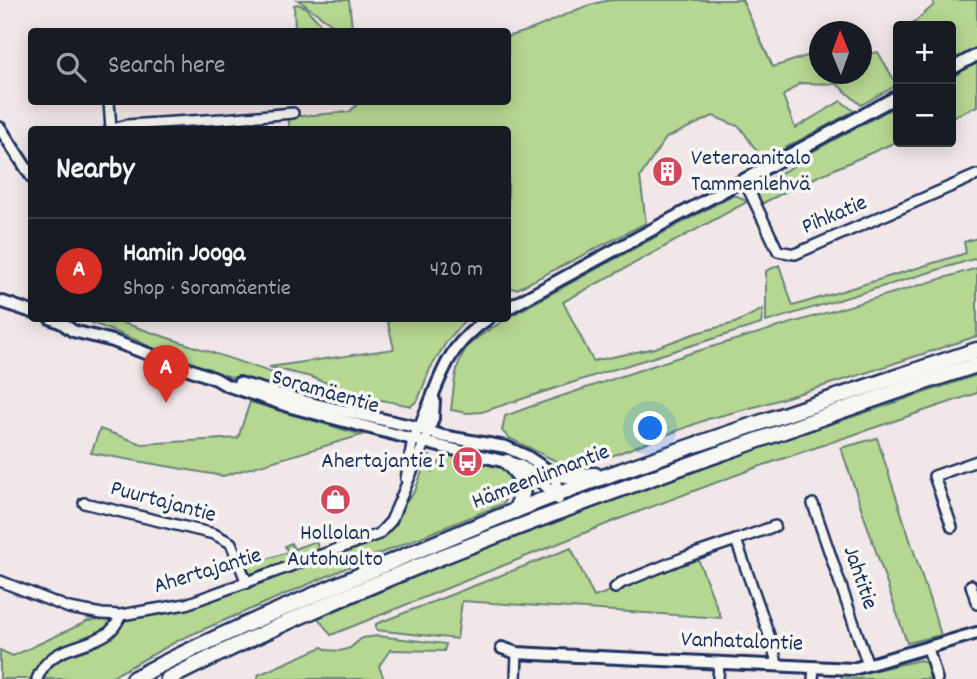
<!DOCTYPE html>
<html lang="en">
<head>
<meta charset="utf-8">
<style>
	body { margin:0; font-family:Dekko,sans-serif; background:#20242c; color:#f1f3f6 }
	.controls { position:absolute; right:21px; top:21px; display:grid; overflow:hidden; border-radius:7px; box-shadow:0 4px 18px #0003 }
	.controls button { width:63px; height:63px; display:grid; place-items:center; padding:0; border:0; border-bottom:2px solid #363941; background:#171b24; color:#f1f3f6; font:35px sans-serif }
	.compass { position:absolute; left:809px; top:21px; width:63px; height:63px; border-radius:50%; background:#171b24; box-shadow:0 4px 18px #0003; rotate:359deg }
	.you { position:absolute; left:651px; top:429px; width:24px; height:24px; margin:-18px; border:5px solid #fff; border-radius:50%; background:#1a73e8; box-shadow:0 0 0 10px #1a73e833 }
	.badge { display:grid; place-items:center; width:46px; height:46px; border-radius:50%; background:#d93025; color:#fff; font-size:23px; font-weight:700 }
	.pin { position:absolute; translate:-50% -58px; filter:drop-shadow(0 2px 4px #0008) }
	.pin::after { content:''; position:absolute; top:37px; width:24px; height:21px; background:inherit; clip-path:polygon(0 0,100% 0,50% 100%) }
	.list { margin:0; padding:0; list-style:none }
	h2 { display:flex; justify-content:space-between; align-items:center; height:91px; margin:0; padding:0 28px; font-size:30px }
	h2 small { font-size:23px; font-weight:400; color:#9ea1a6 }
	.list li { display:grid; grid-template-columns:46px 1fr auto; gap:21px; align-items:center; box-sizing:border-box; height:105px; padding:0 28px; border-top:2px solid #363941 }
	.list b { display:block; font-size:26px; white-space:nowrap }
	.list p { margin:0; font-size:23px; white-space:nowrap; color:#9ea1a6 }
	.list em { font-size:23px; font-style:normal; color:#9ea1a6 }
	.icon { flex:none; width:38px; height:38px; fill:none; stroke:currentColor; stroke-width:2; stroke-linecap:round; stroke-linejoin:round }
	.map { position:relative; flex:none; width:977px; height:679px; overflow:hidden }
	.search { position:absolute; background:#171b24; box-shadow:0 4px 18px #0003; left:28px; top:28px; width:483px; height:77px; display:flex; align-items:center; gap:18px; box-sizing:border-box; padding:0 24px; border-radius:7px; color:#9ea1a6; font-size:26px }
	.panel { position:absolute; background:#171b24; box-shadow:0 4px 18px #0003; left:28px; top:126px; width:483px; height:196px; border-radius:7px }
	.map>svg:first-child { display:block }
	.green { fill:#b6d791; stroke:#688378; stroke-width:2 }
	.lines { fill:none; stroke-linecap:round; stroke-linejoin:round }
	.minor-casing { stroke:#1b2f5e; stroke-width:14 }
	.tertiary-casing { stroke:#1b2f5e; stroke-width:16 }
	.primary-casing { stroke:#1b2f5e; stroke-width:19 }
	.minor { stroke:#f6f6f2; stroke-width:9 }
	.tertiary { stroke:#f6f6f2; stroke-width:10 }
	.primary { stroke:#f6f6f2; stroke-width:14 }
	.labels { text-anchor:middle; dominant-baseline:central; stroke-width:7; stroke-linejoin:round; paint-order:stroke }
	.poi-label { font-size:23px; fill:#1b2f5e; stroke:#f6f6f2; text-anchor:start }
	.street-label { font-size:23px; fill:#1b2f5e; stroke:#f6f6f2 }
</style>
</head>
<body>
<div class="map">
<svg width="977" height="679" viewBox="0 0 977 679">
	<rect width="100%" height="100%" fill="#f2e7e8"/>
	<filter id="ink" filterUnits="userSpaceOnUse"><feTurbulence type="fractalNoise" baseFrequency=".0143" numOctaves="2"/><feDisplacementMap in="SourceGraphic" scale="14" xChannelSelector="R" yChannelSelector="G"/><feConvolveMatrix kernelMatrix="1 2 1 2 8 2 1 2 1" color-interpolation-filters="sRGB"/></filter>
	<g filter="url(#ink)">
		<!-- green -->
		<g class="green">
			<path d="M298,0H349L352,27L342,31Z"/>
			<path d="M613,0H742L773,67L819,52L820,74H862V55L878,52L897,85L861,105L837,84L800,83L783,96L795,128L841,101L854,111L763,160L740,127L713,116L666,138L640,177L646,223L517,289L508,288V130L289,129V117L349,112L360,102H508V36C544,30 575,4 613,0Z"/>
			<path d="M933,0H977V49L951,63V26H910L934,5Z"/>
			<path d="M297,4L305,7L327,31H295L294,5Z"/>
			<path d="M977,63V106L951,118V76Z"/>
			<path d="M898,105V141L803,183L761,204L756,190L758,185L794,166L806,155Z"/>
			<path d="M731,196H738L747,202L563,302L593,361L655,348L696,333L735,323L763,309L761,324L602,373L482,412L467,413L451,410C454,389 454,359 471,343C483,332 499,324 512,315Z"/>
			<path d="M977,238V258L766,322V271L779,265L793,306L966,253L964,242Z"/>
			<path d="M977,268V336L856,376L758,406L708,419L614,455L580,465L558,462L509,438L502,431L505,416L538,404L691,353Z"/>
			<path d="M82,319H112L368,405L366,410L342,407L286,393L211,371L161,352L136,340Z"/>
			<path d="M387,319H466L447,341L430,369L418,400L411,406L361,396L311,377L269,367L394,349Z"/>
			<path d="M977,375V393L755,468L619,519L331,635L318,618L446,564L679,475Z"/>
			<path d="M250,402L362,435L223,476L91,453L100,429L142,444L238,438Z"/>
			<path d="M877,438L941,635L907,643L841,448Z"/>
			<path d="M451,449L500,460L513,486L503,504L381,553L181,639L108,679H0V650L13,656L88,621L194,607L379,534L415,491L426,461L429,456L434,458L432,471Z"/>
			<path d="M316,541L319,552L254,575L246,572L241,565C245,555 256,555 264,560L288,552L285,546L291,543L294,549Z"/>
			<path d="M571,548L594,597L698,559L721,618L462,601L457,639L376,630V624Z"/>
			<path d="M378,636L446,644L444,651L390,650L379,666L384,679H258V675L322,647L328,650L340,651L350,648L362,638Z"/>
			<path d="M920,660L926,663L930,679H842L841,674H858Z"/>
		</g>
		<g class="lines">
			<defs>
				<g id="minor">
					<path d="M109,102L111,128"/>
					<path d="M109,130L127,125L222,119L293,113"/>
					<path d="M744,180L778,251L795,254L977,175"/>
					<path d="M406,479L413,438L420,428"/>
					<path d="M84,503L214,534L231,543L247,583"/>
					<path d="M813,504L868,665"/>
					<path d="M952,527L934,476L977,461"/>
					<path d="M0,581L69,608L102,614L121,615L186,604L379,534L391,521L425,441"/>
					<path d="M971,585L977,604"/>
					<path d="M615,588L621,583L683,558L736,540"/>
					<path d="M928,648L937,679"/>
					<path d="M775,665L776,659L769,635L736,540L775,526"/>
					<path d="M37,679C50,644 84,650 108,633C115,628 118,621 121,615"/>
					<path d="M516,679L517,653"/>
					<path d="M718,679L719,663"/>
					<path d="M813,679L814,667"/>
				</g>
				<g id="tertiary">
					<path d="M951,69L977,55"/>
					<path d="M0,128L32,177"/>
					<path d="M0,301L32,312"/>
					<path d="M508,308L898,96"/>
					<path d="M50,318L62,323L73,331L113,341L216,379L226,385L291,407L439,446L519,465L529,471L556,495"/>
					<path d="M239,383L318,405L420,428L442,436L506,447L526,456L552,473L556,480L558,499"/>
					<path d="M420,428C424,415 430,404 434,392C448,357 457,340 489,318"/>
					<path d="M427,435L433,418L434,400"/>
					<path d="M502,648L517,653L535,654L853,669L977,633"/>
				</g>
				<g id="primary">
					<path d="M507,462C527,482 527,485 515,511"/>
					<path d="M552,473L574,476L595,475"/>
					<path d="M133,679C199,644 267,615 335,586C429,545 524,505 620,471C739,429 858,390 977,350"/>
					<path d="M168,679C346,589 534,519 722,453C807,423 891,392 977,365"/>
				</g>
			</defs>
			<!-- minor casing -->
			<use href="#minor" class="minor-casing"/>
			<!-- tertiary casing -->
			<use href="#tertiary" class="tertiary-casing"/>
			<!-- primary casing -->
			<use href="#primary" class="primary-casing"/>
			<!-- minor -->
			<use href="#minor" class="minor"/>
			<!-- tertiary -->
			<use href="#tertiary" class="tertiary"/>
			<!-- primary -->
			<use href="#primary" class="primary"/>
		</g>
	</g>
	<!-- icons -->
	<defs>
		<symbol id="building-disc" viewBox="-11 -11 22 22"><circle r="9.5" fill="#d1495b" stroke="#f6f6f2"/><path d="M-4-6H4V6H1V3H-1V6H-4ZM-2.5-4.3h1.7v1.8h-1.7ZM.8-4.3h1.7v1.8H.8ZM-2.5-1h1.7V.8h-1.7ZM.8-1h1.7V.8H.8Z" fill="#fff"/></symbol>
		<symbol id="bus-disc" viewBox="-11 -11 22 22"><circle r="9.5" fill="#d1495b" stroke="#f6f6f2"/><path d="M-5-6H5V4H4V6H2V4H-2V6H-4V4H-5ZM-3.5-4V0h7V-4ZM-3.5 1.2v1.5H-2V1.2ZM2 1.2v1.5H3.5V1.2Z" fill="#fff"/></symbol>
		<symbol id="shop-disc" viewBox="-11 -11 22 22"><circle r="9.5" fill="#d1495b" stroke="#f6f6f2"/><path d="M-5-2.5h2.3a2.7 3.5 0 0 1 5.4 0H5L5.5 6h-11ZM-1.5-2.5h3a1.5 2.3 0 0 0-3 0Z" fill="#fff"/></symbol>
	</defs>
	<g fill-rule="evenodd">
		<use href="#building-disc" x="650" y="154" width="35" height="35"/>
		<use href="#bus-disc" x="450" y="444" width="35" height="35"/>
		<use href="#shop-disc" x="318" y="482" width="35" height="35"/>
	</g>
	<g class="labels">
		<!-- poi labels -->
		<g class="poi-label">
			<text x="691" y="159">Veteraanitalo<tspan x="691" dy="26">Tammenlehvä</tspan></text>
			<text x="445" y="462" text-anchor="end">Ahertajantie I</text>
			<text x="335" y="534" text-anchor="middle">Hollolan<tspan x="335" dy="26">Autohuolto</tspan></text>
		</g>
		<!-- street labels -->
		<g class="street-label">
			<text transform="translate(835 216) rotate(-23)">Pihkatie</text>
			<text transform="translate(325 393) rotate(16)">Soramäentie</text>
			<text transform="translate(541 478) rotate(-21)">Hämeenlinnantie</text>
			<text transform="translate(163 503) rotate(15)">Puurtajantie</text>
			<text transform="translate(208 572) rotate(-17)">Ahertajantie</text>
			<text transform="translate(859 578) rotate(71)">Jahtitie</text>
			<text transform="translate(742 643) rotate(2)">Vanhatalontie</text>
		</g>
	</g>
</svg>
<div class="controls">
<button>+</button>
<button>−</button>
</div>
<svg class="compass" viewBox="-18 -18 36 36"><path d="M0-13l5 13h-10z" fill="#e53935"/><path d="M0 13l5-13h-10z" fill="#9ea1a6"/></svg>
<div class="you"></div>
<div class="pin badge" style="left:166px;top:403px">A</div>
<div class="search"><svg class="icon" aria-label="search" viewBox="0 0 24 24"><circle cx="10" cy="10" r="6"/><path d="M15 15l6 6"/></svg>Search here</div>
<section class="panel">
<h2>Nearby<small></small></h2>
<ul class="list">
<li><span class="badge">A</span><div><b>Hamin Jooga</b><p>Shop · Soramäentie</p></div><em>420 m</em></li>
</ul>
</section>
</div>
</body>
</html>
